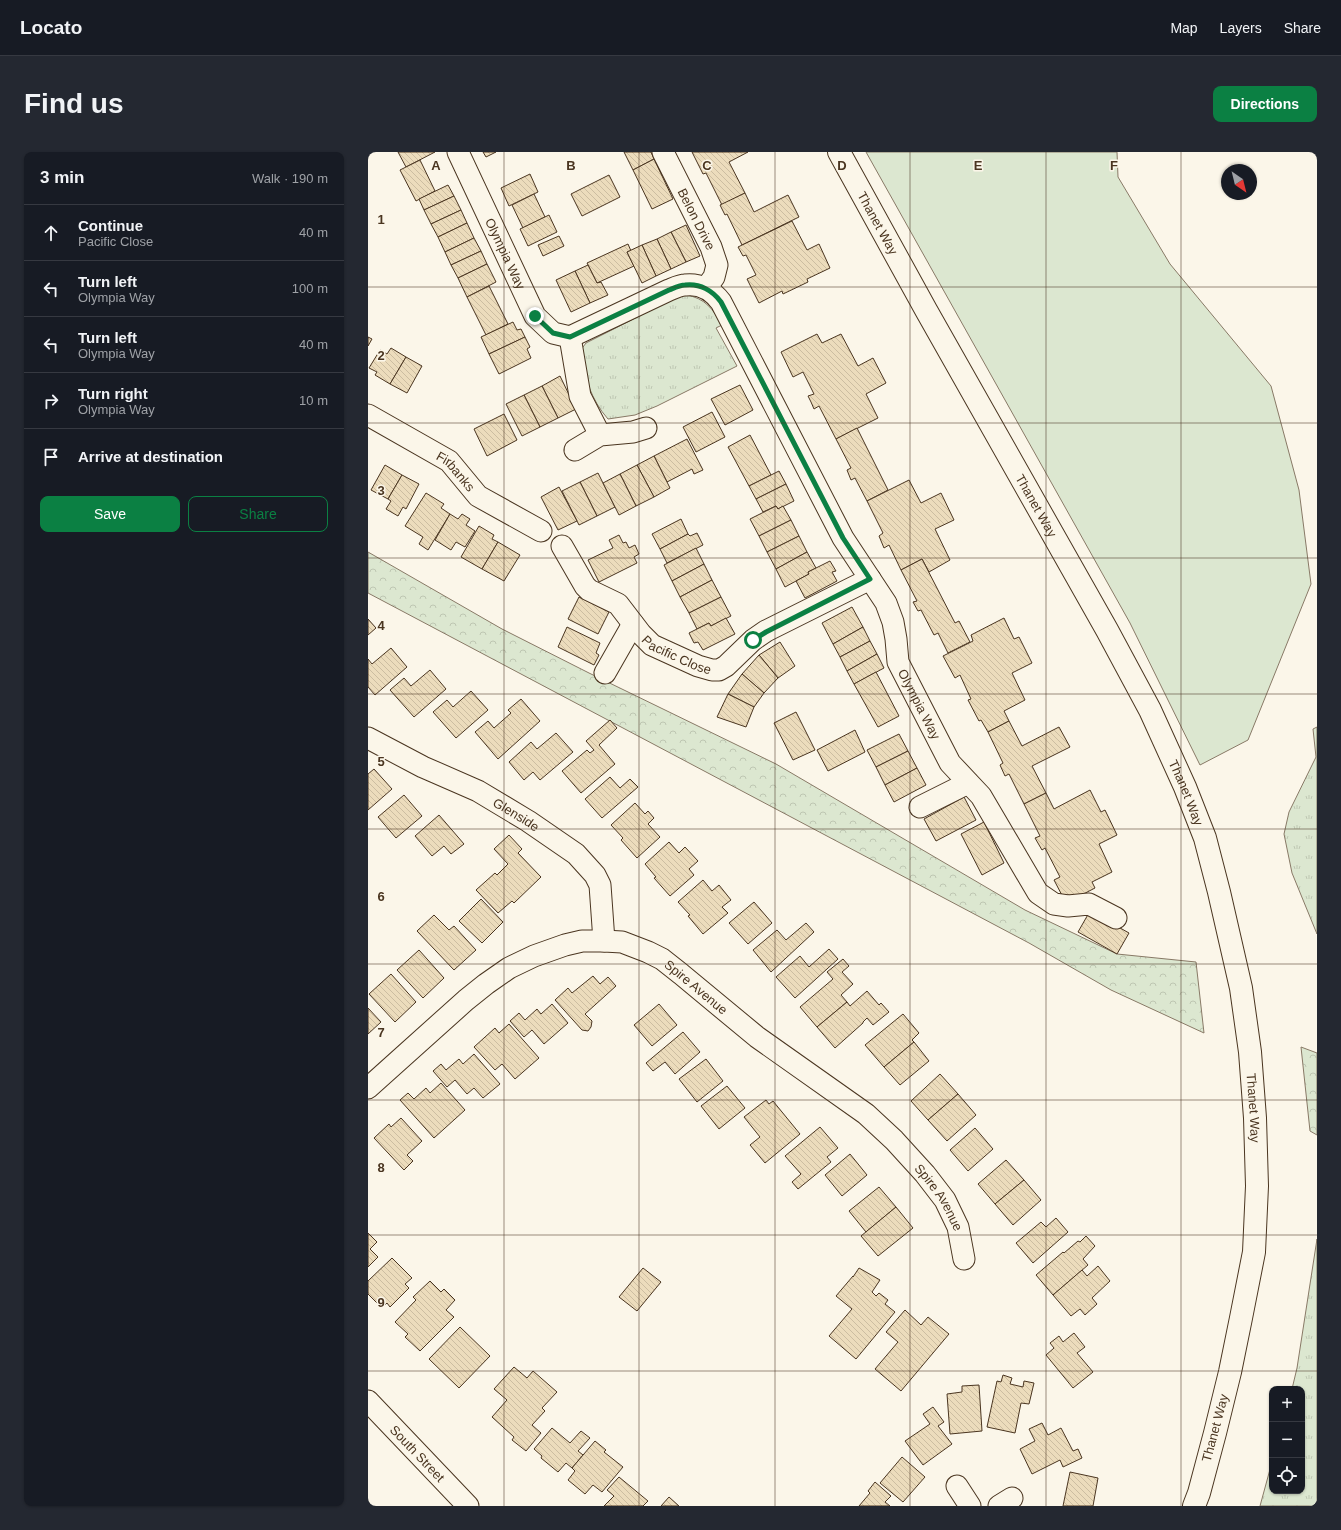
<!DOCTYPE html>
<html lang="en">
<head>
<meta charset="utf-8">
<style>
	body { margin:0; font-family:Arial,sans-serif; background:#242831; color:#f1f3f6 }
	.controls { position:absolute; right:12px; bottom:12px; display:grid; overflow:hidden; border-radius:8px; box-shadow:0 1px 3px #0004 }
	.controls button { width:36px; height:36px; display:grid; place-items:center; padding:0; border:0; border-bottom:1px solid #363941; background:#171b24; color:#f1f3f6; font:20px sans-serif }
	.compass { position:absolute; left:853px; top:12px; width:36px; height:36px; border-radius:50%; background:#171b24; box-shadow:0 1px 3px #0004; rotate:145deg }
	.stop { position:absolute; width:12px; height:12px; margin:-9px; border:3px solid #0b8043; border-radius:50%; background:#fff }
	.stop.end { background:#0b8043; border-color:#fff; box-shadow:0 1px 4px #0008 }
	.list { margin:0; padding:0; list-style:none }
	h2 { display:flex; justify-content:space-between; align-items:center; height:52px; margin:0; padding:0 16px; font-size:17px }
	h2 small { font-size:13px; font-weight:400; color:#9ea1a6 }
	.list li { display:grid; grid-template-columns:26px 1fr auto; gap:12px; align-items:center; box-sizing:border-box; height:56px; padding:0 16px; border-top:1px solid #363941 }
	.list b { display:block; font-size:15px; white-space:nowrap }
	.list p { margin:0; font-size:13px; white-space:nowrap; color:#9ea1a6 }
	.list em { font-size:13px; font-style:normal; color:#9ea1a6 }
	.actions { display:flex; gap:8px; padding:12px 16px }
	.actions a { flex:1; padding:9px 0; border:1px solid #0b8043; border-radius:8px; text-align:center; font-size:14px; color:#0b8043 }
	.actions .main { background:#0b8043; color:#fff }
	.icon { flex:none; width:22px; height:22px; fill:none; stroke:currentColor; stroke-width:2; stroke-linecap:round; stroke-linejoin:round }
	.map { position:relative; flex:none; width:949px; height:1354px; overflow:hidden; border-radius:8px }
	header { display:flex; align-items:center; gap:24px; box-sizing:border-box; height:56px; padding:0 20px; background:#171b24; border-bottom:1px solid #363941 }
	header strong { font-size:19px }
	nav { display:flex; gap:22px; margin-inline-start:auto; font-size:14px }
	.intro { display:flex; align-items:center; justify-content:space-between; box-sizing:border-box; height:96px; padding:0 24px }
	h1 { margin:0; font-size:28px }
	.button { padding:10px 18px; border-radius:8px; background:#0b8043; color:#fff; font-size:14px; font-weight:700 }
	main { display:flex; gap:24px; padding:0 24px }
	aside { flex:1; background:#171b24; border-radius:8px; box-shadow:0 1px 3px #0004 }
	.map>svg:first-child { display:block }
	.grass { fill:#dce7d0; stroke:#887966 }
	.forest { fill:url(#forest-crowns); stroke:#887966 }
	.park { fill:url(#park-tufts); stroke:#887966 }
	.building { fill:url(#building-back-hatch); stroke:#4a3520 }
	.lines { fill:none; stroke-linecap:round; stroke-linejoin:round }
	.street-casing { stroke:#4a3520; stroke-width:23 }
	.primary-casing { stroke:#4a3520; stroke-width:24 }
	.street { stroke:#fbf6e9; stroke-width:21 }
	.primary { stroke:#fbf6e9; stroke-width:22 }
	.route { stroke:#0b8043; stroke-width:5 }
	.grid { fill:none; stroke:#4a3520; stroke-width:1; stroke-opacity:0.55 }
	.labels { text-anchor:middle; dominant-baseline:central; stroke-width:3; stroke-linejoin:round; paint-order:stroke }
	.street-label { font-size:13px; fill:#4a3520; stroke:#fbf6e9 }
	.grid-label { font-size:13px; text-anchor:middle; font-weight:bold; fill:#4a3520; stroke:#fbf6e9; stroke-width:3; stroke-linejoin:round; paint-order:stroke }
</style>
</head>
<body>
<header>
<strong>Locato</strong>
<nav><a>Map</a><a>Layers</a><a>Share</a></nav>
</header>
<div class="intro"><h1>Find us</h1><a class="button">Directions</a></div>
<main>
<aside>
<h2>3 min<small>Walk · 190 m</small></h2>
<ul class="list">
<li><svg class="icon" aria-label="ahead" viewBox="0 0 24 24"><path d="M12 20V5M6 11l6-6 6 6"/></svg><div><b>Continue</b><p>Pacific Close</p></div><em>40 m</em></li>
<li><svg class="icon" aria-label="left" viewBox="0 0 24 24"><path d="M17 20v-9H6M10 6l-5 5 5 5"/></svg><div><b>Turn left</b><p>Olympia Way</p></div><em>100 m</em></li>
<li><svg class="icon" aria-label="left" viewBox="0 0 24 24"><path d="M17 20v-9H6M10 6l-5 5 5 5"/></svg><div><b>Turn left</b><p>Olympia Way</p></div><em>40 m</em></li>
<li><svg class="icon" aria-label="right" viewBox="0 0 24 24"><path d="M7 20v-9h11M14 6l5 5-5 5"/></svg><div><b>Turn right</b><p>Olympia Way</p></div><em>10 m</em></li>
<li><svg class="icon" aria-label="arrive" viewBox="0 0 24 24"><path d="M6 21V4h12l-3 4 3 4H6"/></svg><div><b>Arrive at destination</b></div></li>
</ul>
<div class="actions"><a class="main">Save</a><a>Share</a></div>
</aside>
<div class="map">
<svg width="949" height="1354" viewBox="0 0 949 1354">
	<defs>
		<pattern id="forest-crowns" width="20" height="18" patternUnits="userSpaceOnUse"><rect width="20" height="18" fill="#dce7d0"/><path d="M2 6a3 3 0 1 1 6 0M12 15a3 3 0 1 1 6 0" fill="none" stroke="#bec7b2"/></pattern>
		<pattern id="park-tufts" width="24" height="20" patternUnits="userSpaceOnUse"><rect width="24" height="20" fill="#dce7d0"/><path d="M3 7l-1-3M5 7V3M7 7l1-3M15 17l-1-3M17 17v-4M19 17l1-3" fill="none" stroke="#bec7b2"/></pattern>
		<pattern id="building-back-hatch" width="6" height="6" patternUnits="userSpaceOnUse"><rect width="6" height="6" fill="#ecdcbc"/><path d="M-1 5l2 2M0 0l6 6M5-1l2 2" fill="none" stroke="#ccbda1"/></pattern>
	</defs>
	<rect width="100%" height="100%" fill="#fbf6e9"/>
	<!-- grass -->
	<path class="grass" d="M498,0H749L750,25L802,112L903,234L931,338L943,432L880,588L832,613L762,471Z"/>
	<!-- forest -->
	<g class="forest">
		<path d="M0,400L134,477L221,521L408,612L657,758L749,802L828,810L836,881L743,838L661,791L0,441Z"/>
		<path d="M933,895L949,901V983L942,979Z"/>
	</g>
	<!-- park -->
	<g class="park">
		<path d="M318,143C337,146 345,157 354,173L348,176L369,214L289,254L267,263L240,267C223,248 216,224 212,199L218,191L309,145Z"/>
		<path d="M949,575V782L924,721L916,682L921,660L948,605L945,577Z"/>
		<path d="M949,1087V1354H892L904,1310V1339H934V1237H924L929,1216Z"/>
	</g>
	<!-- building -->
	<g class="building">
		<path d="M30,0H67L38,15Z"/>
		<path d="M115,0H128L118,5Z"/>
		<path d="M256,0H283L286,7L265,18Z"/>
		<path d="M324,0H380L361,10L377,41L354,53L338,21L335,22Z"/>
		<path d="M286,7L305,47L284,57L265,18Z"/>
		<path d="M52,8L67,39L48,49L32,18Z"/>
		<path d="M162,22L170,40L141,54L133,36Z"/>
		<path d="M241,23L252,45L214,64L203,42Z"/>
		<path d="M80,33L86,44L56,58L51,47Z"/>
		<path d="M377,41L386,60L420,43L431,65L374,93L359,62L357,63L352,53Z"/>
		<path d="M166,42L177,65L155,76L144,53Z"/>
		<path d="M86,44L93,58L63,72L56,58Z"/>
		<path d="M93,58L99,71L70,85L63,72Z"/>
		<path d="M181,63L189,80L160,94L152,77Z"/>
		<path d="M424,69L439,98L451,92L462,116L439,127L440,130L415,142L414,139L391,151L379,127L388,123L378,103L375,104L370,95Z"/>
		<path d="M99,71L106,86L77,100L70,85Z"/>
		<path d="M318,73L332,104L318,110L303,80Z"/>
		<path d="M303,80L318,110L303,117L289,87Z"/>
		<path d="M191,84L196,94L175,104L170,93Z"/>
		<path d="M106,86L113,99L83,113L77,100Z"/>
		<path d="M289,87L303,117L288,124L274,93Z"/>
		<path d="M260,92L263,99L259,100L266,114L229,131L219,111Z"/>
		<path d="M274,93L288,124L274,131L259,100Z"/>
		<path d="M113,99L119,112L90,126L83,113Z"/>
		<path d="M119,112L128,130L99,145L90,126Z"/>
		<path d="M220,113L229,131L233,130L240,143L222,151L207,119Z"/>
		<path d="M207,119L222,151L203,160L188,128Z"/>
		<path d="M121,134L140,172L118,183L99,145Z"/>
		<path d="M145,170L149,178L153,177L157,185L121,202L113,185Z"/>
		<path d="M449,182L454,191L473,182L490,214L505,206L518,231L498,242L510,266L468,287L451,254L446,257L443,250L440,244L446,242L435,220L425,225L413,200Z"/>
		<path d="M0,185L4,187L0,194Z"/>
		<path d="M157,185L162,195L159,197L163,206L131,222L121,202Z"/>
		<path d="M23,196L38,205L22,232L7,223L9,220L1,216L12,198L19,202Z"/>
		<path d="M38,205L54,214L39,241L22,232Z"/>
		<path d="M192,224L208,257L190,266L174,234Z"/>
		<path d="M372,233L385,258L357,273L343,247Z"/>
		<path d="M174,234L190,266L172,275L156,243Z"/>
		<path d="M156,243L172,275L154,284L138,252Z"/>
		<path d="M344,260L357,285L328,300L315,275Z"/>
		<path d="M136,262L149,288L119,304L106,277Z"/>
		<path d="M489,276L520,338L499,349L487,326L483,328L479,318L483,316L468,287Z"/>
		<path d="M382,283L403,323L381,334L360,295Z"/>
		<path d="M319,287L335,318L326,322L324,317L299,330L286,304Z"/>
		<path d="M286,304L302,336L286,345L269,313Z"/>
		<path d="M17,313L34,323L20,347L3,338Z"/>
		<path d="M269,313L286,345L268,354L252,322Z"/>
		<path d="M411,319L418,332L388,347L381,334Z"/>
		<path d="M230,321L247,355L229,364L212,330Z"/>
		<path d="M252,322L268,354L251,363L235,331Z"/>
		<path d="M34,323L51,332L38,357L35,355L30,364L18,357L23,349L20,347Z"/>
		<path d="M541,328L553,351L573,341L586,368L567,377L582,408L561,420L554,407L533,418L521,393L516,396L511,384L515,381L499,349Z"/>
		<path d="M212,330L229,364L211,373L194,339Z"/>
		<path d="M418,332L426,349L410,357L408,354L395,360L388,347Z"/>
		<path d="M191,335L209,369L190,378L173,345Z"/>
		<path d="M58,341L76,352L73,356L82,362L60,398L51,392L55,385L37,374Z"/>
		<path d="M408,354L410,357L415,354L423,368L391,384L382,367Z"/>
		<path d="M82,362L90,367L94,362L102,367L98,373L107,379L97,395L88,390L83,398L67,388Z"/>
		<path d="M313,367L320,382L292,397L284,382Z"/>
		<path d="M423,368L431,384L399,400L391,384Z"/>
		<path d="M111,374L126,383L124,387L130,390L114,417L93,405Z"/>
		<path d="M329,381L335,393L299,411L292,397L320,382L322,384Z"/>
		<path d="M251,383L255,391L258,390L261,396L267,393L271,402L266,405L269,411L231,430L220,408L245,396L241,388Z"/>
		<path d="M431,384L439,400L408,417L399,400Z"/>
		<path d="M130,390L152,403L136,429L114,417Z"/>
		<path d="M328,396L336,412L304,429L296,413Z"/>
		<path d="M439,400L448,416L440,420L441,422L417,435L408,417Z"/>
		<path d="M554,407L587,471L591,469L602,490L580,501L570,481L566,483L553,458L550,459L545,450L549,449L533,418Z"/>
		<path d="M462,409L468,419L464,420L469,429L437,446L428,429L441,422L440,420Z"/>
		<path d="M336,412L344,428L312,445L304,429Z"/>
		<path d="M344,428L353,445L321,461L312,445Z"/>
		<path d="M211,445L241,460L230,482L200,467Z"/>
		<path d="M353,445L363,464L343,474L341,471L329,477L321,461Z"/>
		<path d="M484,455L495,475L465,492L454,471Z"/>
		<path d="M358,466L367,482L335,498L330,490L326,491L321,481L341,471L343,474Z"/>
		<path d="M636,466L646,487L651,485L664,511L644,521L657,548L636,559L641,569L620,580L613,568L611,569L600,548L603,547L592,523L587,526L575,504L605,489L603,483Z"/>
		<path d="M0,467L8,476L0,483Z"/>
		<path d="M199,475L232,491L228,501L231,503L226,513L190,495Z"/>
		<path d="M495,475L502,489L472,505L465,492Z"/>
		<path d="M502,489L509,502L479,519L472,505Z"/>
		<path d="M412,490L427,514L410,526L391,503Z"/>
		<path d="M23,496L39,515L7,543L0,535V507L4,512Z"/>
		<path d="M509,502L516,516L486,532L479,519Z"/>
		<path d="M391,503L410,526L396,541L374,522Z"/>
		<path d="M62,518L78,537L46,565L22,538L36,526L43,534Z"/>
		<path d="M508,520L531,564L510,575L486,532Z"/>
		<path d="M374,522L396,541L386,555L360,542Z"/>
		<path d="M103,539L120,558L88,586L65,560L79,548L85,555Z"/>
		<path d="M360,542L386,555L378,575L349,565Z"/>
		<path d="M153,547L172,569L130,607L107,580L120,569L126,576L143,561L140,558Z"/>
		<path d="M428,560L447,598L425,608L406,571Z"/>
		<path d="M242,568L249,576L231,593L247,612L213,641L194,619L219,598L222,601L226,598L218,589Z"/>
		<path d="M641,569L654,594L691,575L702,595L664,614L678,641L656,652L641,622L637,624L632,613L635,611L620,580Z"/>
		<path d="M487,578L497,600L460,619L449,598Z"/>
		<path d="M188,581L205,600L172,628L165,620L156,628L141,610L163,590L169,597Z"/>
		<path d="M531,582L540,599L508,615L499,598Z"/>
		<path d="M540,599L549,616L517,633L508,615Z"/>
		<path d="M549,616L558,633L526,650L517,633Z"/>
		<path d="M6,617L24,637L0,658V622Z"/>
		<path d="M242,625L252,636L262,627L270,635L234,666L217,647Z"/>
		<path d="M722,638L733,660L737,658L749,683L731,692L744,720L724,730L727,736L698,751L686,728L692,725L677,696L674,698L667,686L672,684L656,652L678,641L686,657Z"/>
		<path d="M36,643L54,664L28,686L10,665Z"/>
		<path d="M596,645L608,668L568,689L556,667Z"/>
		<path d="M267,651L277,662L280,659L286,666L280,672L292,685L269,706L253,688L255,686L243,673Z"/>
		<path d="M71,663L96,692L83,702L76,694L64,704L47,684Z"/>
		<path d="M616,670L636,711L614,723L593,682Z"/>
		<path d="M141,683L154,697L150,701L173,725L146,751L144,749L130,761L108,738L127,721L129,723L140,712L126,697Z"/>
		<path d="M301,690L311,701L317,695L330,709L321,717L326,723L302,744L286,726L288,725L277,712Z"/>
		<path d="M335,728L344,739L351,733L363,748L354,755L360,761L335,782L320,764L322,763L310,750Z"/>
		<path d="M113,747L135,770L114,791L91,769Z"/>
		<path d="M386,750L404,771L380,792L361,771Z"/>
		<path d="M722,759L761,781L749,802L710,780Z"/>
		<path d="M66,763L81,778L86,774L108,798L86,818L49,779Z"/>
		<path d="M438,771L446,780L403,820L385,798L409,778L418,788Z"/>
		<path d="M461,797L470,807L427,846L408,825L432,804L441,815Z"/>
		<path d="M51,798L76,826L55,846L29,818Z"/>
		<path d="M475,807L481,814L474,820L485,832L473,843L479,850L449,875L432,855L465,827L459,820Z"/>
		<path d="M23,822L48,850L27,870L1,842Z"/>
		<path d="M225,824L232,832L240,825L248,834L217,862L224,869L223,875L220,879L214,878L187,848L200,836L204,841Z"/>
		<path d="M499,839L511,853L513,851L521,860L505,873L499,866L495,870V871L467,896L449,875L479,850L482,854Z"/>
		<path d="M184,852L200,871L176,892L164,878L156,885L142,869L151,861L157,868L169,857L173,862Z"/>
		<path d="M291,852L309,873L284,894L266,873Z"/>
		<path d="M0,856L13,870L0,882Z"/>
		<path d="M535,862L551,881L544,888L546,890L516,915L497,893Z"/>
		<path d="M141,872L171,906L147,927L134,912L127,918L106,895L127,876L131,881Z"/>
		<path d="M315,880L332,900L307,922L297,910L285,919L278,911Z"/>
		<path d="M546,890L561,909L532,933L516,915Z"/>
		<path d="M106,902L132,932L115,946L106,936L99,942L87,928L79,935L65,919L73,912L78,918L91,907L95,912Z"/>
		<path d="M338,907L355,929L329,950L311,927Z"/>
		<path d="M572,922L590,942L560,968L543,949Z"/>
		<path d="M73,931L97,958L66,986L32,948L40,941L46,947L58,936L62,941Z"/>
		<path d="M359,934L377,956L351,977L333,954Z"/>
		<path d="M590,942L608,963L579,989L560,968Z"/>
		<path d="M398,948L401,952L405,949L432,982L397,1011L382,993L392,985L376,965Z"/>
		<path d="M33,966L54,989L39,1003L45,1009L36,1018L6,986L21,972L23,975Z"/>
		<path d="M452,975L470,996L459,1005L463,1010L430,1037L424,1030L433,1022L417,1004Z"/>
		<path d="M607,976L625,997L600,1019L582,998Z"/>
		<path d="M482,1002L499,1023L474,1044L457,1023Z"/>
		<path d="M638,1008L656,1028L627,1052L610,1032Z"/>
		<path d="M656,1028L673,1048L645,1073L627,1052Z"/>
		<path d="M511,1035L528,1055L498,1080L481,1059Z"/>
		<path d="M528,1055L545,1076L510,1104L493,1084Z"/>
		<path d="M688,1066L700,1080L665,1111L648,1091L673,1070L678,1075Z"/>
		<path d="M0,1081L9,1090L2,1097L10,1105L0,1115Z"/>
		<path d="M718,1084L727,1094L715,1107L720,1113L685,1143L668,1123L695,1100L696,1101L710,1089L712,1090Z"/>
		<path d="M24,1106L44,1126L37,1132L41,1136L22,1155L19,1151L14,1156L0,1142V1129Z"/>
		<path d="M730,1114L742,1129L724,1146L729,1152L717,1163L712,1157L703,1164L685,1143L714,1118L719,1124Z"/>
		<path d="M275,1116L293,1130L269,1159L251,1145Z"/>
		<path d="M491,1116L512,1128L504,1140L508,1144L511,1141L520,1148L517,1152L527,1160L488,1207L461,1184L484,1157L468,1144L485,1124V1125Z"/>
		<path d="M62,1129L73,1140L76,1137L87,1148L78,1158L86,1165L52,1199L37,1185L40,1182L27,1170L48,1148L45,1145Z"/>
		<path d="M537,1158L553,1173L560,1165L581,1182L533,1239L507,1217L530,1190L518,1180Z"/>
		<path d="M92,1175L122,1204L91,1236L61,1207Z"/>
		<path d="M706,1181L717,1195L709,1201L725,1220L705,1236L678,1203L686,1196L682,1191L691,1184L695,1190Z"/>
		<path d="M146,1215L159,1226L165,1219L189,1240L174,1256L177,1259L164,1273L173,1281L158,1299L144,1288L146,1285L124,1265L139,1248L126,1237Z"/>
		<path d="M635,1223L644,1226L642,1232L655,1235L656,1229L666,1231L661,1252L653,1251L647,1281L619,1275L629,1229L633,1230Z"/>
		<path d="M611,1233L614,1279L582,1282L579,1242L594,1240V1234Z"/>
		<path d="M565,1255L576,1270L570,1274L584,1292L555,1313L537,1289L562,1272L555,1262Z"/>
		<path d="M674,1271L680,1283L693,1276L705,1299L710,1297L714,1306L695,1315L692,1308L664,1322L652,1297L667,1289L661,1277Z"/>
		<path d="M184,1276L202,1291L213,1279L222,1286L210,1299L215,1303L204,1316L198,1311L190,1320L173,1306L174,1304L166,1297Z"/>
		<path d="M227,1289L238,1298L236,1300L255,1315L234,1340L225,1333L217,1342L200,1328L207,1319L204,1316Z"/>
		<path d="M534,1305L557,1325L535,1350L512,1331Z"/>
		<path d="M702,1320L730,1326L725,1354H695Z"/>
		<path d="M251,1325L280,1349L275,1354H236L246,1344L239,1338Z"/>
		<path d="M507,1330L523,1344L517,1350L522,1354H491L502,1341L500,1339Z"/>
		<path d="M301,1345L311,1354H293Z"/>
	</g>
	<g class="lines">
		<defs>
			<g id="street">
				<path id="s1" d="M90,0L167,164L185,181L202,185L301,138C306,136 312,133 317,133C332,131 345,139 353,150L475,386L518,451L525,470L528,487L530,510L582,611L613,644L670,741L686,752L700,754L721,752L748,766"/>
				<path id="s2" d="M295,0L343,95L349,113L346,125L338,136"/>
				<path d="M202,185L212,244L232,283"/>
				<path id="s3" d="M0,263L81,309L110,344L173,379"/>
				<path d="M207,298L232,283L265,280L278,276"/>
				<path id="s4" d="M194,394L217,434L221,438L250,452L273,482L284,493L330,514L344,518H351L358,514L385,488L398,479L502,427"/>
				<path d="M237,521L265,472"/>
				<path id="s5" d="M0,586L55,615L110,639L160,669L208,702L227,723L232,733L236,789"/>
				<path d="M552,655L600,631"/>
				<path id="s6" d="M0,936L98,848L118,832L141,816L166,804L197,793L214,789H236L254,790L280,800L294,807L313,822L389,885L498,962L526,988L557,1022L577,1048L590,1075L596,1107"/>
				<path id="s7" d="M0,1249L100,1354"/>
				<path d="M589,1334L602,1354"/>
				<path d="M631,1354L644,1346"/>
			</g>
			<g id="primary">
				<path id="s8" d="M471,0L558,158L739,478L782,558L817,635L837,686L851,740L873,836L882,900L887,966L889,1034L886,1100L873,1166L862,1220L847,1281L831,1341L826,1354"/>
			</g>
		</defs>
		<!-- street casing -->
		<use href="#street" class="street-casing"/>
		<!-- primary casing -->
		<use href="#primary" class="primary-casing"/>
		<!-- street -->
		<use href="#street" class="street"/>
		<!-- primary -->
		<use href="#primary" class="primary"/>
	</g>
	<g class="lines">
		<!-- route -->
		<path class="route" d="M167,164L185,181L202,185L301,138C306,136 312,133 317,133C332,131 345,139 353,150L475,386L502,427L398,480L385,488"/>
	</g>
	<!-- grid -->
	<path class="grid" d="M136,0V1354M271,0V1354M407,0V1354M542,0V1354M678,0V1354M813,0V1354M0,135H949M0,271H949M0,406H949M0,542H949M0,677H949M0,812H949M0,948H949M0,1083H949M0,1219H949"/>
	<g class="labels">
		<!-- street labels -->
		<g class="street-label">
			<text stroke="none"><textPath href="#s2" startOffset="75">Belon Drive</textPath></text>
			<text stroke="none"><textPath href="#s8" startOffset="81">Thanet Way</textPath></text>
			<text stroke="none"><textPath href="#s1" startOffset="112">Olympia Way</textPath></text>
			<text stroke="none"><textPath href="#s3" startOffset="105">Firbanks</textPath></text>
			<text stroke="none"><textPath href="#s8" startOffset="405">Thanet Way</textPath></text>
			<text stroke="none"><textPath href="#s4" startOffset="164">Pacific Close</textPath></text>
			<text stroke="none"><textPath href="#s1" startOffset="843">Olympia Way</textPath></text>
			<text stroke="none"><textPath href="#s8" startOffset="729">Thanet Way</textPath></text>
			<text stroke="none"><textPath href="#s5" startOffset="167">Glenside</textPath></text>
			<text stroke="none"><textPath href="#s6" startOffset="391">Spire Avenue</textPath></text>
			<text stroke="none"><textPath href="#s8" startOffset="1053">Thanet Way</textPath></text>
			<text stroke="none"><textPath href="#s6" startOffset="715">Spire Avenue</textPath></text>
			<text transform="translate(847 1276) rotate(-75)">Thanet Way</text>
			<text stroke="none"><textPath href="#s7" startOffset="72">South Street</textPath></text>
		</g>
	</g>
	<g class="grid-label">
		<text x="68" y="18">A</text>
		<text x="203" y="18">B</text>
		<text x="339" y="18">C</text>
		<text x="474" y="18">D</text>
		<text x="610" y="18">E</text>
		<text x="746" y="18">F</text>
		<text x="13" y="72">1</text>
		<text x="13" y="208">2</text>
		<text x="13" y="343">3</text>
		<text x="13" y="478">4</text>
		<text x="13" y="614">5</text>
		<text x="13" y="749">6</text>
		<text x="13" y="885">7</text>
		<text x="13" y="1020">8</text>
		<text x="13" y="1155">9</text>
	</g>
</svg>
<div class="controls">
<button>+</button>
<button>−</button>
<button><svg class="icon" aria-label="locate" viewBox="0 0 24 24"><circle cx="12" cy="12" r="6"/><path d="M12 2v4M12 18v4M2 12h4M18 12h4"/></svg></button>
</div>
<svg class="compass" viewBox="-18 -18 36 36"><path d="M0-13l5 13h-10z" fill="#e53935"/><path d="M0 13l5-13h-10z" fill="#9ea1a6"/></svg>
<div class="stop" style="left:385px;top:488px"></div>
<div class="stop end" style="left:167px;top:164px"></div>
</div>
</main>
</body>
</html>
